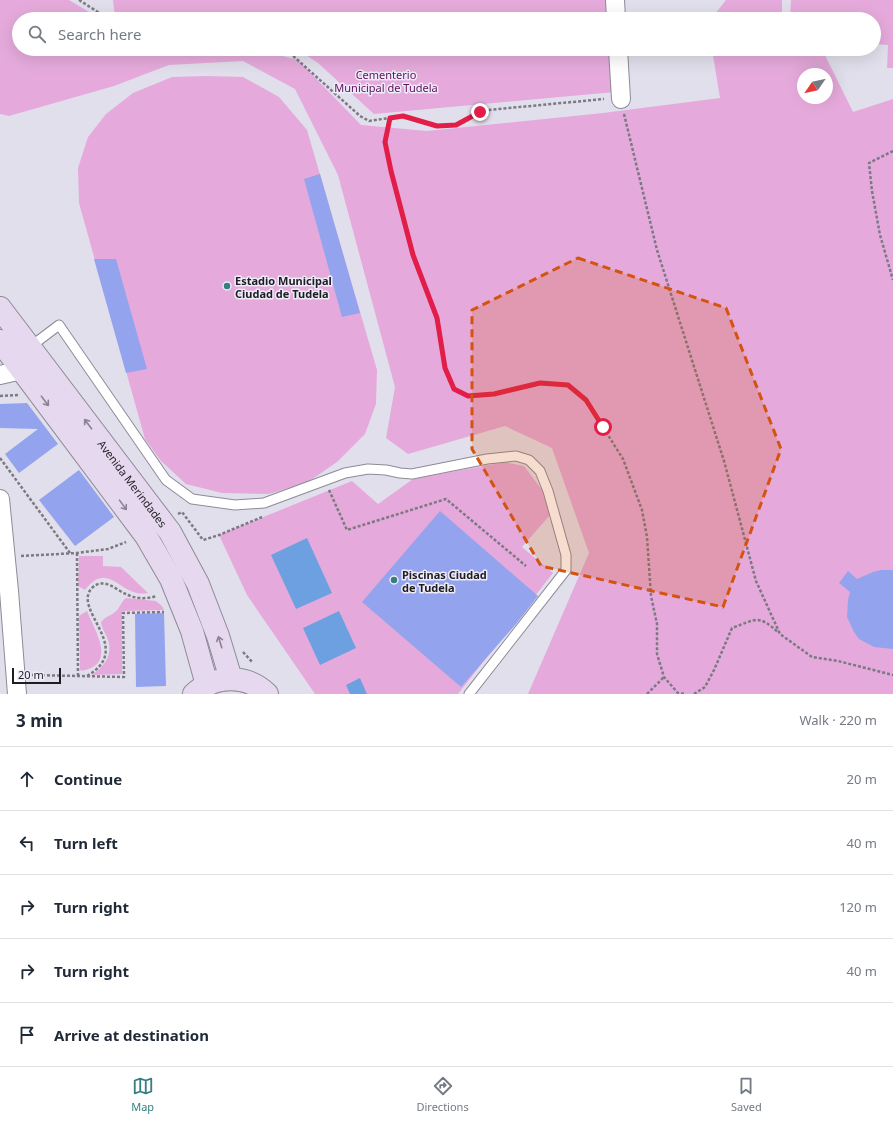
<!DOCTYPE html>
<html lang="en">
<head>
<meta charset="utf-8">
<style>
	body { margin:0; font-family:"Noto Sans",sans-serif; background:#f2f2f3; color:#1f2937 }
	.compass { position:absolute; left:797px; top:68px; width:36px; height:36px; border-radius:50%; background:#fff; box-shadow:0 4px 16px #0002; rotate:236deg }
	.scale { position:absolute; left:12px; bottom:10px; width:49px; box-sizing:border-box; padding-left:4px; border:2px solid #1e1d22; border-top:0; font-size:11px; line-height:14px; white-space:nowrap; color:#1e1d22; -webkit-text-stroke:3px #eeecf9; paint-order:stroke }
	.stop { position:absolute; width:12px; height:12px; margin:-9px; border:3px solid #e11d48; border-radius:50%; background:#fff }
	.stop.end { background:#e11d48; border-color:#fff; box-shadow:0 1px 4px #0008 }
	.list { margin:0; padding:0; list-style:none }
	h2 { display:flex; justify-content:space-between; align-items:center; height:52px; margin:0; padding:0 16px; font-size:17px }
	h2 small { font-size:13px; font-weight:400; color:#747a83 }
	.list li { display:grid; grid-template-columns:26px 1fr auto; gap:12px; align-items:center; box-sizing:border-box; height:64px; padding:0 16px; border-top:1px solid #e0e1e3 }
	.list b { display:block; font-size:15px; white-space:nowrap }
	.list em { font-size:13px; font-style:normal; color:#747a83 }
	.icon { flex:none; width:22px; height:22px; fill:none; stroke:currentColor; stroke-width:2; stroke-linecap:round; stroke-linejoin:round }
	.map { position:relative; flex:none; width:893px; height:694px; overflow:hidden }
	.search { position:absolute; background:#fff; box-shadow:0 4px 16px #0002; left:12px; right:12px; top:12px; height:44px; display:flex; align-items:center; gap:10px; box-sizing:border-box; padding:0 14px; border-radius:22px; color:#747a83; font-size:15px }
	.sheet { height:372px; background:#fff }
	nav { display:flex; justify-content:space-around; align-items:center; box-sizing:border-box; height:56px; border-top:1px solid #e0e1e3; background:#fff; font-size:11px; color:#747a83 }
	nav a { display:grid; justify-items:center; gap:2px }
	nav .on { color:#367f80 }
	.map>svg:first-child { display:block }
	.green { fill:#e5aadb; fill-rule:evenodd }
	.water { fill:#6ca0e1 }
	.building { fill:#93a3ee }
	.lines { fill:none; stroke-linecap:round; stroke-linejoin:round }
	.lane-casing { stroke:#8c8b96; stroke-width:11 }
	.street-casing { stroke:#8c8b96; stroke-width:20 }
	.secondary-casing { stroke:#8c8b96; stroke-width:24 }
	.path { stroke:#7b7982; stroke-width:2.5; stroke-dasharray:3 2; stroke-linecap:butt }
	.lane { stroke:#fff; stroke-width:9 }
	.street { stroke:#fff; stroke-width:18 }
	.secondary { stroke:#e6d8ee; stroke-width:22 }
	.oneway { stroke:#8c8492 }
	.route { stroke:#e11d48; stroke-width:5 }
	.marked { fill:#d4530e; fill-opacity:0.2; stroke:#d4530e; stroke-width:3; stroke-dasharray:8 5; stroke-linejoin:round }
	.poi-dot { fill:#367f80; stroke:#eeecf9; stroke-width:1.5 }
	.labels { text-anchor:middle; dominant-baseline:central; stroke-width:3; stroke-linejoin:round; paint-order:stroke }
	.park-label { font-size:11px; fill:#600f59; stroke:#eeecf9 }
	.poi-label { font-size:11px; font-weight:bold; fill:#1e1d22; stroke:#eeecf9; text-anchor:start }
	.street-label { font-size:11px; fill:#1e1d22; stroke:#eeecf9 }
</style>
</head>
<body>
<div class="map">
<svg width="893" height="694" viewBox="0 0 893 694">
	<rect width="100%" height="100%" fill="#e1dfeb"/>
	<!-- green -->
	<g class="green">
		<path d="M0,0H69L101,19H19V49H256L298,60L361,125L427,131L603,113L720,98L712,49H822L853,112L893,99V694H528L589,553L552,448L505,426L408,454L386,438L395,387L338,175L295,89L243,61L169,65L114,86L9,116L0,114ZM803,74H827V98H803Z"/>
		<path d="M113,0H609L610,19H237L230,12L115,17Z"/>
		<path d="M726,0H782V19H711Z"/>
		<path d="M791,0H893V68H887L888,45L874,44V19H790Z"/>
		<path d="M297,49H612L615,92L374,114L318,63Z"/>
		<path d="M207,76L243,77L279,97L307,130L377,370L376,404L365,434L337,462L308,482L269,494L222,493L186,484L161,461L145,439L79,203L78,168L88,137L106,114L133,93L172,77Z"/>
		<path d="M505,462L524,466L542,490L550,515L522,547L553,573L458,694H315L247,595L219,535L352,481L378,504L413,479Z"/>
		<path d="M79,556H103V566L121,567L148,593C121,599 109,558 85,590L78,586Z"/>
		<path d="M126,598L156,601L162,606L164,610L122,611V674L92,675C104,667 113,655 108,640C106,634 102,629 101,622C108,614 110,617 115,612C120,608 121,602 126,598Z"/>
		<path d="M87,611C95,631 118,665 81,671L80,669L79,616Z"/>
	</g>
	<!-- water -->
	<g class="water">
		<path d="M307,538L332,593L296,609L271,555Z"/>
		<path d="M339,611L356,648L320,665L303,628Z"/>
		<path d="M360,678L367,694H350L346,685Z"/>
	</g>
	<!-- building -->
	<g class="building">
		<path d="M320,174L360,313L342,317L304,179Z"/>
		<path d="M94,259H116L147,369L126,373Z"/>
		<path d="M27,403L58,444L19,473L5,454L38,429L0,428V404Z"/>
		<path d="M79,470L114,517L75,546L39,500Z"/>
		<path d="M440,511L538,596L516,624L461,687L362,602Z"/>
		<path d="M881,570H893V649L874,647L859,639L854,632L847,617L848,600L850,592L839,583L848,571L857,579L873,572Z"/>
		<path d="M164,613L166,686L136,687L135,614Z"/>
	</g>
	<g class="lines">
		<defs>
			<path id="lane" d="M30,347L59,325L166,480L192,499L235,505L264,503L345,473L368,469L386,470L400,473L412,474L487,459L516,456L529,460L540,471L548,491L566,555V570L469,694"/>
			<g id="street">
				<path d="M615,0L616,19"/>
				<path d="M618,49L621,99"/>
				<path d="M0,375L22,370"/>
				<path d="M0,499L9,591L17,694"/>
			</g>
			<g id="secondary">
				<path id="s1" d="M0,308L170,532L198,584L218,636L231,679"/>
				<path d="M0,341L146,536L171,579L192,631L207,685"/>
				<path d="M194,694C214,675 247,674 267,694"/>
			</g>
		</defs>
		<!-- lane casing -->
		<use href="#lane" class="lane-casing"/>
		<!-- street casing -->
		<use href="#street" class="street-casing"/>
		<!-- secondary casing -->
		<use href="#secondary" class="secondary-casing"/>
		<!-- path -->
		<g class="path">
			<path d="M79,0L109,19"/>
			<path d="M280,49L291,54L360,116L369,121L403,116L437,126L456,125L480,112L488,110L604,99"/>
			<path d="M624,114L657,250L724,461L756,581L780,634L812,657L838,661L893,675"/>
			<path d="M390,118L385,142L391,171L413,255L437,318L445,368L454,389L468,396L494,394L540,383L568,385L586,400L623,459L642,510L647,537L651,596L657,624V654L664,677L678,693L685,694"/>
			<path d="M893,151L869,163L872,191L880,235L893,280"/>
			<path d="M0,396L18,395"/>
			<path d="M0,458L70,553"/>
			<path d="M329,490L347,530L446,499L526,566"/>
			<path d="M178,514L182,512L203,540L219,535L262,517"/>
			<path d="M77,553L78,676"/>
			<path d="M21,556L77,553L108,549L126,542"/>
			<path d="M243,652L253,663"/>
			<path d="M32,675L124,677L123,613L164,612"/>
			<path d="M87,676C136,648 71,610 92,588C104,576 117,591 128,595C137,599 147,599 157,596"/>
			<path d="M647,694L664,677"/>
			<path d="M694,694L705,687L714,670L732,628C757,619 758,614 779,633"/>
		</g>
		<!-- lane -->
		<use href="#lane" class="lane"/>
		<!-- street -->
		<use href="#street" class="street"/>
		<!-- secondary -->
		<use href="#secondary" class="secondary"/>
	</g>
	<!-- one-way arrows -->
	<defs><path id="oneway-shaft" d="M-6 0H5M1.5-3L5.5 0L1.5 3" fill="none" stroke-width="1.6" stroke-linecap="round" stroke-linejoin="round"/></defs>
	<g class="oneway">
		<use href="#oneway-shaft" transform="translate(45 401) rotate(53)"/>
		<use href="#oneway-shaft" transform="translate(88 424) rotate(-127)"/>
		<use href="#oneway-shaft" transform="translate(123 505) rotate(54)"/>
		<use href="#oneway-shaft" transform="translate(220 642) rotate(-107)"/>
	</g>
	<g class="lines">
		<!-- route -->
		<path class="route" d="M480,112L456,125L437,126L403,116L390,118L385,142L391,171L413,255L437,318L445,368L454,389L468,396L494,394L540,383L568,385L586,400L603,427"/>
	</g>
	<!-- marked area -->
	<path class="marked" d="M578,258L726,308L781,449L723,607L541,566L472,449V310Z"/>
	<!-- markers -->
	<g class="poi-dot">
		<circle cx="227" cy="286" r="4"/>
		<circle cx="394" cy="580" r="4"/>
	</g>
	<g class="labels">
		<!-- park labels -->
		<g class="park-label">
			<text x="386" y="74">Cementerio<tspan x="386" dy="13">Municipal de Tudela</tspan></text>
		</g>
		<!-- poi labels -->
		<g class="poi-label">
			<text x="235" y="280">Estadio Municipal<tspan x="235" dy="13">Ciudad de Tudela</tspan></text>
			<text x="402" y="574">Piscinas Ciudad<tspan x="402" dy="13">de Tudela</tspan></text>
		</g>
		<!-- street labels -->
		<g class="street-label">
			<text stroke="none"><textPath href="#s1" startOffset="220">Avenida Merindades</textPath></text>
		</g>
	</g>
</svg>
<svg class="compass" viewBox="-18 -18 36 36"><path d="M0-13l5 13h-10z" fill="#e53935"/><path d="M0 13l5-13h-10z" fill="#747a83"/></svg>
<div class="scale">20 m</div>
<div class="stop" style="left:603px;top:427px"></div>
<div class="stop end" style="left:480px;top:112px"></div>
<div class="search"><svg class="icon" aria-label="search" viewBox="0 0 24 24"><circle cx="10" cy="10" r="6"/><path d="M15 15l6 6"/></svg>Search here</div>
</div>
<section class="sheet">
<h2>3 min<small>Walk · 220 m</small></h2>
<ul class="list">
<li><svg class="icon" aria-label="ahead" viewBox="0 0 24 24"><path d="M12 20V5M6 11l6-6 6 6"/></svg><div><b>Continue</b></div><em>20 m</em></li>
<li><svg class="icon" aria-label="left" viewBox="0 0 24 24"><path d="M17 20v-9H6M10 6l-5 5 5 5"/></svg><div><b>Turn left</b></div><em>40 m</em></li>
<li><svg class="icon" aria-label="right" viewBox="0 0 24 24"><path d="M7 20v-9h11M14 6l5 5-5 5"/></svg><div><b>Turn right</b></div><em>120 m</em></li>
<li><svg class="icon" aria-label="right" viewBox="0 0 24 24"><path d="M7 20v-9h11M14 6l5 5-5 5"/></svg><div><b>Turn right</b></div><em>40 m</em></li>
<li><svg class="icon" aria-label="arrive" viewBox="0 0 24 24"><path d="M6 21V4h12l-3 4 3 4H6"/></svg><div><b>Arrive at destination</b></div></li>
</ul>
</section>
<nav>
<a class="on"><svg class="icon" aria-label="map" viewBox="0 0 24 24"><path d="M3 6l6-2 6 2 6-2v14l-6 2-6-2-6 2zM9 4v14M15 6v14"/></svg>Map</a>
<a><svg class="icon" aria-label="directions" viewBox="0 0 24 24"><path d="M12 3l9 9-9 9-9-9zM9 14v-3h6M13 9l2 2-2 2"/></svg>Directions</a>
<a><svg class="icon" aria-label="saved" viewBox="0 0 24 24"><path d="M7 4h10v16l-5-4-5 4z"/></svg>Saved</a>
</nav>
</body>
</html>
